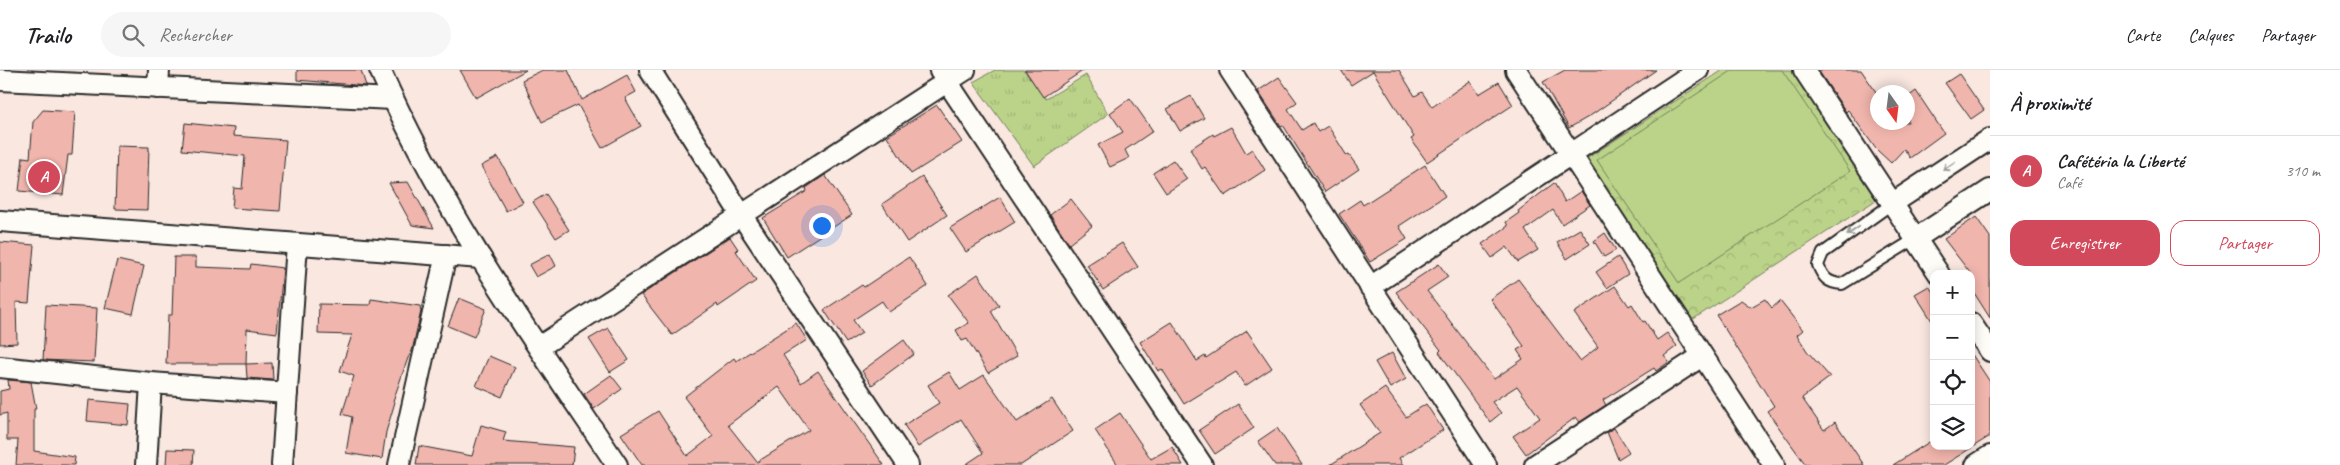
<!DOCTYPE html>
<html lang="fr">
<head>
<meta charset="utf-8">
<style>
	body { margin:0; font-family:Caveat,sans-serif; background:#f6f6f6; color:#202124 }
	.controls { position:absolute; right:15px; bottom:15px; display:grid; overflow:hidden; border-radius:10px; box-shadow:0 2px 12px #0003 }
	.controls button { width:45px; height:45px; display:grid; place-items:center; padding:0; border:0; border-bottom:1px solid #e0e0e0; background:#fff; color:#202124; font:25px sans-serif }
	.compass { position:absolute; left:1870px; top:15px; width:45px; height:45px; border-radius:50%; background:#fff; box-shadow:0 2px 12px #0003; rotate:166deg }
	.you { position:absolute; left:821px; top:155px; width:18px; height:18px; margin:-12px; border:4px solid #fff; border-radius:50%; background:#1a73e8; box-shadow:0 0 0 8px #1a73e833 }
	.badge { display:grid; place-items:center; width:32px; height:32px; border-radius:50%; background:#d1495b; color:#fff; font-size:16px; font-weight:700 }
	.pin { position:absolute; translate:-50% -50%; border:2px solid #fff; box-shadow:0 1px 5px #0006 }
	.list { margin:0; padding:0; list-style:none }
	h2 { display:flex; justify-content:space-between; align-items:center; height:65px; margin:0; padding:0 20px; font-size:21px }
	h2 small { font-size:16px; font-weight:400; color:#757577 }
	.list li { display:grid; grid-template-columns:32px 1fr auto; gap:15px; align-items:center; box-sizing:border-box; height:70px; padding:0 20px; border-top:1px solid #e0e0e0 }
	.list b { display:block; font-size:19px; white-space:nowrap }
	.list p { margin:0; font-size:16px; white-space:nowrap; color:#757577 }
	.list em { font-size:16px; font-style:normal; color:#757577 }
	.actions { display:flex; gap:10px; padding:15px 20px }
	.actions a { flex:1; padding:11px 0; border:1px solid #d1495b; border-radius:15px; text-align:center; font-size:18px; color:#d1495b }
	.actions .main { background:#d1495b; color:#fff }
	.icon { flex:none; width:28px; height:28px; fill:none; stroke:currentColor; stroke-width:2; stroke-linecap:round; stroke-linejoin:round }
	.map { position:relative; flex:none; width:1990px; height:395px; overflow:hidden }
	header { display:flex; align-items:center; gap:30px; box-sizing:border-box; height:70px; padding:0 25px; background:#fff; border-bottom:1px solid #e0e0e0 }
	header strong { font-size:24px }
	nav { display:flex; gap:28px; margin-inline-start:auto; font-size:18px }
	.search { width:350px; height:45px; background:#f6f6f6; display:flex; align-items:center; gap:12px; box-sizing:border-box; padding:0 18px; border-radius:28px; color:#757577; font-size:19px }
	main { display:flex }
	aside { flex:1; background:#fff }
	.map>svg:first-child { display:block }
	.grass { fill:url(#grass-tufts); stroke:#737f5a }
	.forest { fill:url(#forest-crowns); stroke:#737f5a }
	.pitch { fill:#bbd389; stroke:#737f5a }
	.building { fill:#f0b5ac; stroke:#2b2b2b; fill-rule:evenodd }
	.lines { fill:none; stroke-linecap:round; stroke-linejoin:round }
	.lane-casing { stroke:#2b2b2b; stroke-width:14 }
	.street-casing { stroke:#2b2b2b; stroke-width:24 }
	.lane { stroke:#fdfcf7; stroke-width:10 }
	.street { stroke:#fdfcf7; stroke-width:20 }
	.oneway { stroke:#9e9e9b }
</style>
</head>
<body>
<header>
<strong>Trailo</strong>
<div class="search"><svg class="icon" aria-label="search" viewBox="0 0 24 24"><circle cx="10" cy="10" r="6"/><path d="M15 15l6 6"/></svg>Rechercher</div>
<nav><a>Carte</a><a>Calques</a><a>Partager</a></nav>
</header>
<main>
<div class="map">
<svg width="1990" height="395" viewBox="0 0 1990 395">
	<defs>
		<pattern id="grass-tufts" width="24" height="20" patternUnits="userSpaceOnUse" patternTransform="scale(1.25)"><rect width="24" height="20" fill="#bbd389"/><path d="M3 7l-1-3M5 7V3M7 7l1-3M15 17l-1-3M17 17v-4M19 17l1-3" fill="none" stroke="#a1b576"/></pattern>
		<pattern id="forest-crowns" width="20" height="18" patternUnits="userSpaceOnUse" patternTransform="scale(1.25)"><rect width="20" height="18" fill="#bbd389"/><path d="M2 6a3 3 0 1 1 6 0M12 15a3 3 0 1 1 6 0" fill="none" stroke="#a1b576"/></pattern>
	</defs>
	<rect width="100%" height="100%" fill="#f9e7e0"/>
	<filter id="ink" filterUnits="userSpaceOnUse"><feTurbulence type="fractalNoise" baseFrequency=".02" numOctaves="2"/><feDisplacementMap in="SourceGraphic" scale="10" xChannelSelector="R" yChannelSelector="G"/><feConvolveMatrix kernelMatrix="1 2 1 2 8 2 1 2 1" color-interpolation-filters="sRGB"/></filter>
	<g filter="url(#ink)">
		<!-- grass -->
		<path class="grass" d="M995,0H1024L1046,29L1086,5L1108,44L1034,96L973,12Z"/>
		<!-- forest -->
		<path class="forest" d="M1723,0H1791L1876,130L1692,250L1586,89Z"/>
		<!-- pitch -->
		<path class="pitch" d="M1733,0H1782L1850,101L1679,213L1597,90Z"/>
		<!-- building -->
		<g class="building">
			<path d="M297,0H361L366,16L297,10Z"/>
			<path d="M460,0H526L476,28Z"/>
			<path d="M543,0H568L582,30L627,5L636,22L625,28L641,56L602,78L578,35L542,52L522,10Z"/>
			<path d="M1025,0H1084L1043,27Z"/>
			<path d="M1341,0H1399L1415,26L1422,22L1432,37L1470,11L1479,24L1499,12L1513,35L1427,92L1411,69L1414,67L1373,1L1351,15Z"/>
			<path d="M1565,0H1656L1590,46L1569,58L1543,12Z"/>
			<path d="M1818,0H1861L1878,25V52H1908V27L1916,21L1944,63L1910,88L1904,79L1891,93L1876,79L1848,40L1846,42Z"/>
			<path d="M1959,4L1984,40L1971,49L1945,13Z"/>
			<path d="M1279,7L1297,32L1288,39L1302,60L1313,53L1318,62L1328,56L1347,86L1349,85L1359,99L1325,122L1283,55L1281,56L1258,21Z"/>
			<path d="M1191,26L1204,48L1180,61L1167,39Z"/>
			<path d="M1130,28L1153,61L1125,80L1129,88L1110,97L1098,75L1123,62L1110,43Z"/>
			<path d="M937,35L962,72L911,104L887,66Z"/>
			<path d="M43,40L75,42L72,85H68L63,125L19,121L23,87L30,88L33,52Z"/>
			<path d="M185,53L234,58L233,66L286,70L280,141L232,138L234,118L242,119L245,86L182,80Z"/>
			<path d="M1231,57L1246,83L1252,79L1265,100L1225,126L1205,97L1202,99L1190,79L1213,64L1214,66Z"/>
			<path d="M117,76L149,77L147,140L115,139Z"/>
			<path d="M498,87L523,132L506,141L481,96Z"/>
			<path d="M1173,90L1187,109L1166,123L1153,103Z"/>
			<path d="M1425,95L1445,126L1399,156L1407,169L1370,192L1339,144L1360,130L1363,135Z"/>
			<path d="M825,105L852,145L787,187L763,148L807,121L806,118Z"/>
			<path d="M922,107L947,145L907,172L882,134Z"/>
			<path d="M408,112L434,158L412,155L389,113Z"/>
			<path d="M1554,113L1565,132L1581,121L1590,135L1562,154L1553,140L1525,160L1538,180L1518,192L1507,177L1492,188L1482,174L1508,156L1506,152L1519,143L1518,141Z"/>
			<path d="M546,124L569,160L556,168L533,132Z"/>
			<path d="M1000,127L1015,152L966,182L950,158Z"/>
			<path d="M1071,129L1092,156L1069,174L1050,145Z"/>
			<path d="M1976,147L1990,167V248L1971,218V204L1944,169Z"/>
			<path d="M1580,159L1590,174L1567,189L1557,172Z"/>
			<path d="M1605,163L1616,180L1604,187L1594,171Z"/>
			<path d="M730,167L738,179L736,181L756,211L718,237L717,234L672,265L641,225Z"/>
			<path d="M0,172L34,175L29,233L16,232L17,273L0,274Z"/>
			<path d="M1122,173L1138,197L1103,220L1087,195Z"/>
			<path d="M550,184L556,196L536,207L529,195Z"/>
			<path d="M174,187H196V197L250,199L251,194L283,198L277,263L247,259L246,294H166L168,245H172Z"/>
			<path d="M909,187L928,216L889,242L882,231L853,250L862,263L846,273L824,240L862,215L864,217Z"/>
			<path d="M1618,187L1628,204L1607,218L1596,202Z"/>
			<path d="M117,190L144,196L133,244L105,238Z"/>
			<path d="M1439,194L1448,207L1427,221L1494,309L1523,289L1517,280L1524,276L1490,229L1518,209L1580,291L1598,277L1574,243L1615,216L1629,236L1632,234L1643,252L1645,251L1657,270L1667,263L1677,276L1664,286L1669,292L1656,301L1654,298L1603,330L1606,335L1580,352L1576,347L1526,384L1513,366L1540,348L1517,316L1492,332L1501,343L1490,352L1439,282L1441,280L1396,222Z"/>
			<path d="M978,204L999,235L991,241L1017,286L988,303L967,269L962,271L956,260L969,253L948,225Z"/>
			<path d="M1929,216L1934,224V254L1915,224Z"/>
			<path d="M459,228L486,239L474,267L448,256Z"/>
			<path d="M371,229L420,236L421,241L412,281L408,288L393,331L395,332L386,362L382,389L346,383L352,347L342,344L354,306L340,301L352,265L318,264L319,234L370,235Z"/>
			<path d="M1765,229L1772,238L1780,231L1803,260L1797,265L1807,281L1830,307L1802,328L1824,360L1835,352L1864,395H1806L1767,341L1774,336L1716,245L1741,230L1751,237Z"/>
			<path d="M46,235L97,238L94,292L43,290Z"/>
			<path d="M1172,252L1197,291L1205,286L1206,288L1247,261L1272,298L1245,316L1236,302L1184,334L1162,299L1158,301L1140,272Z"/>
			<path d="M796,253L807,270L783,285L801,313L818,301L884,395H642L621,364L658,341L687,386L713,366L684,327L734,288L736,291ZM779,317L809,360L757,392L728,355Z"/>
			<path d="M608,258L629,290L610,302L589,269Z"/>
			<path d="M904,270L914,284L872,315L862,301Z"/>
			<path d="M1392,283L1406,309L1390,318L1375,292Z"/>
			<path d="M1971,283L1990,312V366L1944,395H1893L1934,369V376H1971Z"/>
			<path d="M489,286L515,297L502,327L476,316Z"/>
			<path d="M272,293L273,310L247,308L246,294Z"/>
			<path d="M949,302L960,320L984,305L1017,352L1052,329L1073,361L1021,395H965L983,383L961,349L918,377L904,355L939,333L928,315Z"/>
			<path d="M611,305L622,319L594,339L584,324Z"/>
			<path d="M8,310L31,312L36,339H34V381L75,387L74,395H16L18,370H7V343L0,345V321L9,319Z"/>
			<path d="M1385,318L1406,347L1426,334L1443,360L1399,388L1403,395H1330L1380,363L1360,335Z"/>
			<path d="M89,330L130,334L128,355L87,351Z"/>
			<path d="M1238,334L1254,358L1215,384L1199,360Z"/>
			<path d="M1120,343L1151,389L1172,377L1183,395H1118L1095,360Z"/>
			<path d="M481,355L506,362L503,371L574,377L572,395H416L419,376L472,386Z"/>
			<path d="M1277,358L1302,395H1275L1258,371Z"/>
			<path d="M1614,358L1629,382L1618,389L1607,362Z"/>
			<path d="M167,379L194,380L193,395H166Z"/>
		</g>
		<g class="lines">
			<defs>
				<path id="lane" d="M1893,133L1823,183L1818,195C1823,208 1828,213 1842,214L1915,169"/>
				<g id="street">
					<path d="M380,0C442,141 532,268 617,395"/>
					<path d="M650,0L742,146L908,395"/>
					<path d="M1230,0L1486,395"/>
					<path d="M1516,0L1774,395"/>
					<path d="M1804,0L1939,204"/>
					<path d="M940,1L1202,395"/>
					<path d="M0,10L393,29"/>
					<path d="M158,18L159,0"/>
					<path d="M1893,133L1990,69"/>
					<path d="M0,151L481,188"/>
					<path d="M1915,169L1990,120"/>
					<path d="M1370,217L1698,0"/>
					<path d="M1971,253L1990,281"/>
					<path d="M539,277L965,0"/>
					<path d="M0,297L151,313L287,323"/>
					<path d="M146,395L151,313"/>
					<path d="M282,395L297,174"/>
					<path d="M399,395L446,185"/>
					<path d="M1535,395L1702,286"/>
					<path d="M1976,395L1990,386"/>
				</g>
			</defs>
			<!-- lane casing -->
			<use href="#lane" class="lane-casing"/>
			<!-- street casing -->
			<use href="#street" class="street-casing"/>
			<!-- lane -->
			<use href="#lane" class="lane"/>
			<!-- street -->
			<use href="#street" class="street"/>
		</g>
		<!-- one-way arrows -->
		<defs><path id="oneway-shaft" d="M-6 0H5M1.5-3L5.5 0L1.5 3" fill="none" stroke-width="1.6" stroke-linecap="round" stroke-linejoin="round" transform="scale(1.25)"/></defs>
		<g class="oneway">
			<use href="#oneway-shaft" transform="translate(1949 96) rotate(147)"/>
			<use href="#oneway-shaft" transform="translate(1853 161) rotate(145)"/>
		</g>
	</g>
</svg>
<div class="controls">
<button>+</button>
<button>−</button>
<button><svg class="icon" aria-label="locate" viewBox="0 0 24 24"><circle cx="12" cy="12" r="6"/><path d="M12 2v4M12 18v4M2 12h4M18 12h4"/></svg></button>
<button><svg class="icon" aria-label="layers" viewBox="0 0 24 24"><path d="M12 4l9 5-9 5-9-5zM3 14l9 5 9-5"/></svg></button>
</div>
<svg class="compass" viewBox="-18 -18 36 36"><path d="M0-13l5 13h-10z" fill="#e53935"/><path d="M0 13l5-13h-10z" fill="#757577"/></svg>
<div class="you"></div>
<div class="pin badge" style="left:44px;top:107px">A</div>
</div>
<aside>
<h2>À proximité<small></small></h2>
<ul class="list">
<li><span class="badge">A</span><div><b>Cafétéria la Liberté</b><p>Café</p></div><em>310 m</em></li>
</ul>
<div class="actions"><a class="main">Enregistrer</a><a>Partager</a></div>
</aside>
</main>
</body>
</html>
